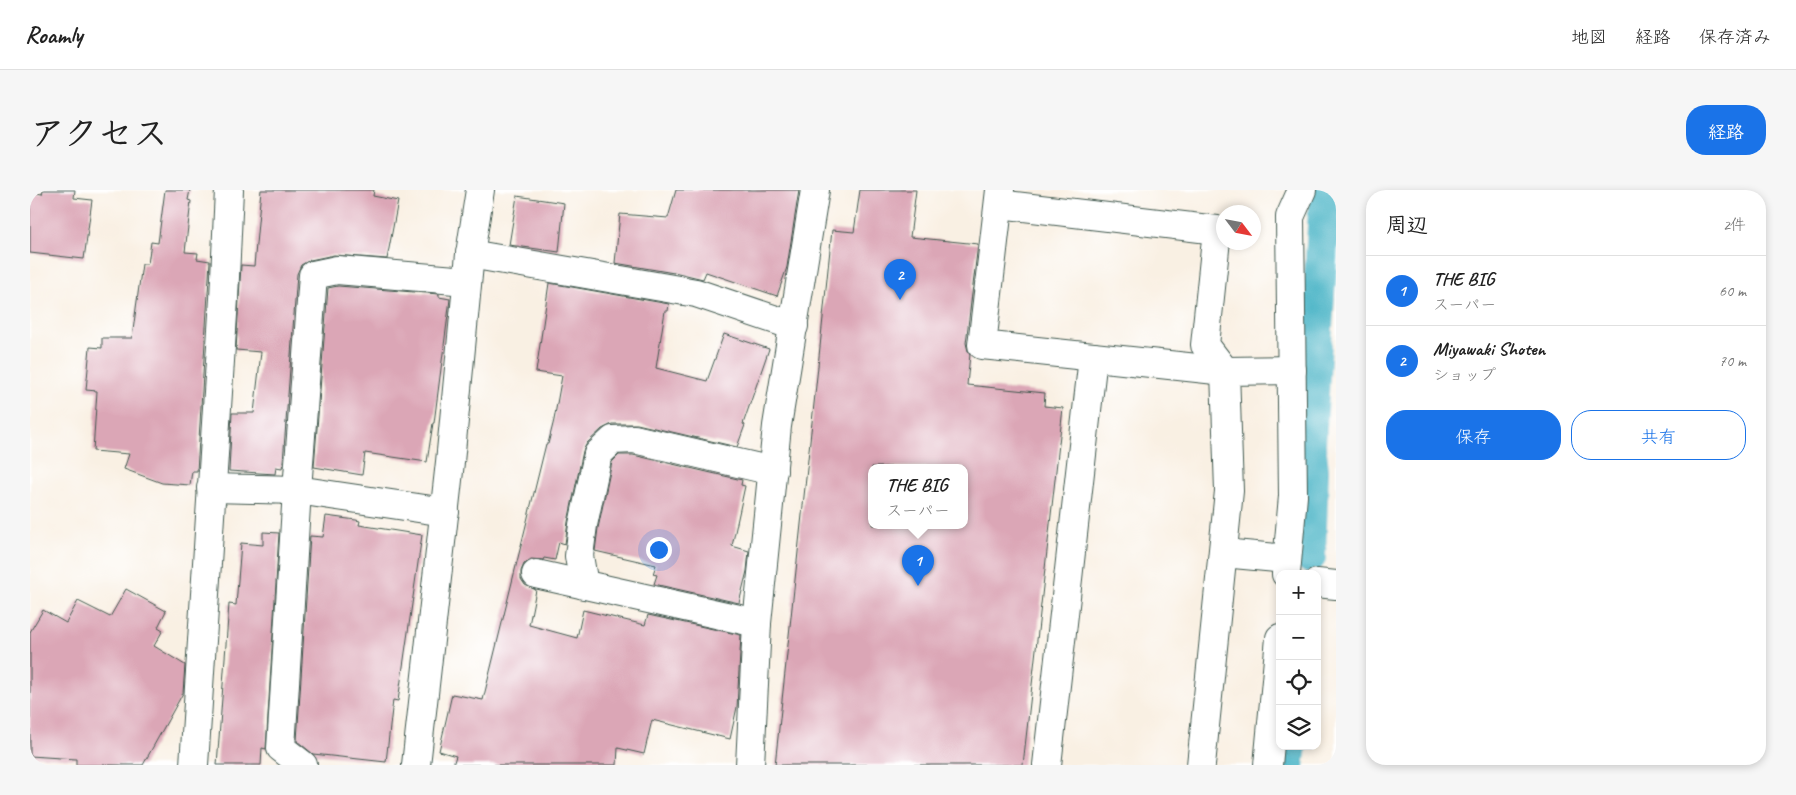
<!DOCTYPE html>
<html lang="ja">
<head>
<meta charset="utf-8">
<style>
	body { margin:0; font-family:Caveat,"Klee One",sans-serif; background:#f6f6f6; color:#222 }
	.controls { position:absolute; right:15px; bottom:15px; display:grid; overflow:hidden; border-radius:10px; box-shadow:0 2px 8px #0003 }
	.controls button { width:45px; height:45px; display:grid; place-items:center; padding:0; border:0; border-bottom:1px solid #e0e0e0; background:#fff; color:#222; font:25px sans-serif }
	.compass { position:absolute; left:1186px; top:15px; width:45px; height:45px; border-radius:50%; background:#fff; box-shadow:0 2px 8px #0003; rotate:122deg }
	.you { position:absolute; left:628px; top:359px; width:18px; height:18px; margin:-12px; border:4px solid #fff; border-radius:50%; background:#1a73e8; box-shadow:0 0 0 8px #1a73e833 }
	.badge { display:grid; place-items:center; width:32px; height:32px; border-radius:50%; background:#1a73e8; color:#fff; font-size:16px; font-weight:700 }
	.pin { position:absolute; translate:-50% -41px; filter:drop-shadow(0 1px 2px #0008) }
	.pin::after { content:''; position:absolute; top:26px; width:18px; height:15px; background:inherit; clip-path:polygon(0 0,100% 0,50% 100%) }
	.popup { position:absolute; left:838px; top:274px; width:100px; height:65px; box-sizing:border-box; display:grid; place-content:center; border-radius:10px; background:#fff; filter:drop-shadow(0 1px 4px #0005); font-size:16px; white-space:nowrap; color:#767676 }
	.popup b { font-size:19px; color:#222 }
	.popup::after { content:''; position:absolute; left:50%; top:100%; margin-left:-10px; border:10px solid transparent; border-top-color:#fff }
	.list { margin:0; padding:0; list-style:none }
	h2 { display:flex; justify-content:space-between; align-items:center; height:65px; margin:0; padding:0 20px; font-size:21px }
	h2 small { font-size:16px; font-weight:400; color:#767676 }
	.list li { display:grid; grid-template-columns:32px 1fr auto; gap:15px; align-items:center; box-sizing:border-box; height:70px; padding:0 20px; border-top:1px solid #e0e0e0 }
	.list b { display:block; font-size:19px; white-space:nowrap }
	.list p { margin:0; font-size:16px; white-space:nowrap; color:#767676 }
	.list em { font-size:16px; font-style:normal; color:#767676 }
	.actions { display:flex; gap:10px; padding:15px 20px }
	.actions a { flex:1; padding:11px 0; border:1px solid #1a73e8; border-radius:20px; text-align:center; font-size:18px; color:#1a73e8 }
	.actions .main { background:#1a73e8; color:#fff }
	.icon { flex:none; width:28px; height:28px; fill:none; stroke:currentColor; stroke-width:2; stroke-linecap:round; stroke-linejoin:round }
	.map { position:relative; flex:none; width:1306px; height:575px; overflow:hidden; border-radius:20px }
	header { display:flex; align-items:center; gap:30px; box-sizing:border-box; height:70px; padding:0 25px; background:#fff; border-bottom:1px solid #e0e0e0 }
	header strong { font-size:24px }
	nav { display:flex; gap:28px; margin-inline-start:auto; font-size:18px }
	.intro { display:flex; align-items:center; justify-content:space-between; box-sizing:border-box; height:120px; padding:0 30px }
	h1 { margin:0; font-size:35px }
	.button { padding:12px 22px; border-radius:20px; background:#1a73e8; color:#fff; font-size:18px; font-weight:700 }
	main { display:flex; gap:30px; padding:0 30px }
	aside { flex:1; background:#fff; border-radius:20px; box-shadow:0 2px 8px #0003 }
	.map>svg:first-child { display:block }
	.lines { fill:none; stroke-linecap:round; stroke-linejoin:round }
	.canal { stroke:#49b4c6; stroke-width:32 }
	.building { fill:#dba6b6; fill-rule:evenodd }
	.minor-casing { stroke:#40584e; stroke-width:30 }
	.minor { stroke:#fff; stroke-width:28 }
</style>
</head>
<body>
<header>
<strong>Roamly</strong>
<nav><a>地図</a><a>経路</a><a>保存済み</a></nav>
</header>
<div class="intro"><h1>アクセス</h1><a class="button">経路</a></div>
<main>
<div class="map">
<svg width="1306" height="575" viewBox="0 0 1306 575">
	<rect width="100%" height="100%" fill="#fff"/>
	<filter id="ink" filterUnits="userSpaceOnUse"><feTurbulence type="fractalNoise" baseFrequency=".02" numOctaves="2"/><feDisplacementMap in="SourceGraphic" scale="10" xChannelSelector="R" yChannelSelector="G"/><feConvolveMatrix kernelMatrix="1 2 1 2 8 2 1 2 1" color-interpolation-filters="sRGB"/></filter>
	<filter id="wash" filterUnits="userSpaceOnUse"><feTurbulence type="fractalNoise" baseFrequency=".0096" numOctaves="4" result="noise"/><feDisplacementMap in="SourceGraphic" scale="20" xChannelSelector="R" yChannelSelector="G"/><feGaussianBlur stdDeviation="1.12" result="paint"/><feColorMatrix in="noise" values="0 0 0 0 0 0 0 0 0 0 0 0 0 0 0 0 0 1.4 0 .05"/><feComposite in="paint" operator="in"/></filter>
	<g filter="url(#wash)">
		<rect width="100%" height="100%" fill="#f9f0e3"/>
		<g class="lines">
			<!-- canal -->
			<g class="canal">
				<path d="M1280,367L1283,280L1280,254L1295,3"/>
				<path d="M1258,575L1261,556"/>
			</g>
		</g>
		<g id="blocks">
			<!-- building -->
			<g class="building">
				<path d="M13,0H45L44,8L62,10L54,69L0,63V2L12,4Z"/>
				<path d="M135,0H160L158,10L161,11L155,62L168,63L167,69L180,71L167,281H162L160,295L132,293L94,279L99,264L63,261L67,201L56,200L60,157L72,158V148H102L112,74H118L121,52L128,53Z"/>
				<path d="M231,0H344L343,6L368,11L357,69L304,65L280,70L271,75L267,84L253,272L252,278L246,277L245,284L199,281L202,223H224L231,162L206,160L211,75L224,76Z"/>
				<path d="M646,0H769L757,77L747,106L676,82L673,89L644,82V83L585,73L590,24L638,28Z"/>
				<path d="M830,0H886L880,47L948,54L936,153L938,161L940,164L937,195L1015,203L1014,216L1033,218L993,575H745L787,186L802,40L824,42ZM842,277H934V335H842Z"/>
				<path d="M487,6L534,13L529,62L479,55Z"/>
				<path d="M519,93L639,114L638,121H635L626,178L677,191L694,144L739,159L713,234L715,235L707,257L607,234H582L572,239L557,253L553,261L538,332L535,354L529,352L525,370L514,368L513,370L501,369L494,374L491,381V389L495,395L506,400L499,435L547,448L553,420L615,435L618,425L711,445L707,517L700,549L622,530L614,564L588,558L587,575H423L426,566L409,561L422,504L453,510L516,254H518L524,230L532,186L506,182Z"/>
				<path d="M308,96L409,104V107L420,109L404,233H403L397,272L335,263L332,285L284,277L298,98Z"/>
				<path d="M589,265H603L712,290L711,295L715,296L702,356L719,361L717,381L709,413L624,394L627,385L623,384L626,375L565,361L568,338L582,272Z"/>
				<path d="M296,326L326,330L330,331L329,335L392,345L368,511L363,510L356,572L283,564L267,551L280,346L293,347Z"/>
				<path d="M233,342L249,343L236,559L232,558L231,575H187L199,414L206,415L211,353L233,355Z"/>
				<path d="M96,399L136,421L128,437L133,440L124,456L155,475L153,503L113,575H46V569L0,566V442L13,420L36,433L48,411L80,427Z"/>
			</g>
		</g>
	</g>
	<g filter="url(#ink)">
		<use href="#blocks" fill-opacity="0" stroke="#40584e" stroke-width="1"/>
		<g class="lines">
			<defs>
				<g id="minor">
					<path d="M970,0L952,155L1195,181L1262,180"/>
					<path d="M969,14L1187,40L1175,155L1195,181L1199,301L1171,575"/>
					<path d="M440,64L666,103L764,136"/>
					<path d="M181,298L267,300L415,322"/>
					<path d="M1193,363L1257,369"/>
					<path d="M506,384L727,433"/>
					<path d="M1256,384L1263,306L1260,27L1272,0"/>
					<path d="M1287,393L1306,395"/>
					<path d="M554,395L549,366L553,335L568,264L583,250L604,249L743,281"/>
					<path d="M164,575L194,109L199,0"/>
					<path d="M273,575L251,558L267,300L283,85L307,80L437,91"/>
					<path d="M386,575L420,272L440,64L450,0"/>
					<path d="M720,575L727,433L747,236L785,0"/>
					<path d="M1017,575L1063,167"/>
					<path d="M1238,575L1250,448"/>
				</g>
			</defs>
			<!-- minor casing -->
			<use href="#minor" class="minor-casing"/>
			<!-- minor -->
			<use href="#minor" class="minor"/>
		</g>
	</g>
</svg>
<div class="controls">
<button>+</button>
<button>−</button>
<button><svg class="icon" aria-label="locate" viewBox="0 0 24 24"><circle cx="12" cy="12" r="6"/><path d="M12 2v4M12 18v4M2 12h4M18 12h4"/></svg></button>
<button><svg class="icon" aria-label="layers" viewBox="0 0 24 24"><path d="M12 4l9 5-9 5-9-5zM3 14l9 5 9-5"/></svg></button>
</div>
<svg class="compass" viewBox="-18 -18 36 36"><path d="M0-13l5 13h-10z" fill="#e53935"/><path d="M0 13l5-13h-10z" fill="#767676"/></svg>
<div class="you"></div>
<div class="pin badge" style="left:888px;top:396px">1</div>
<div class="popup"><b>THE BIG</b>スーパー</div>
<div class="pin badge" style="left:870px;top:110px">2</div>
</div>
<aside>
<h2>周辺<small>2件</small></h2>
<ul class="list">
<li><span class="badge">1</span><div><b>THE BIG</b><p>スーパー</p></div><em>60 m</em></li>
<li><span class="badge">2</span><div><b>Miyawaki Shoten</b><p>ショップ</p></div><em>70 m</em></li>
</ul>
<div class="actions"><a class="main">保存</a><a>共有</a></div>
</aside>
</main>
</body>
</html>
